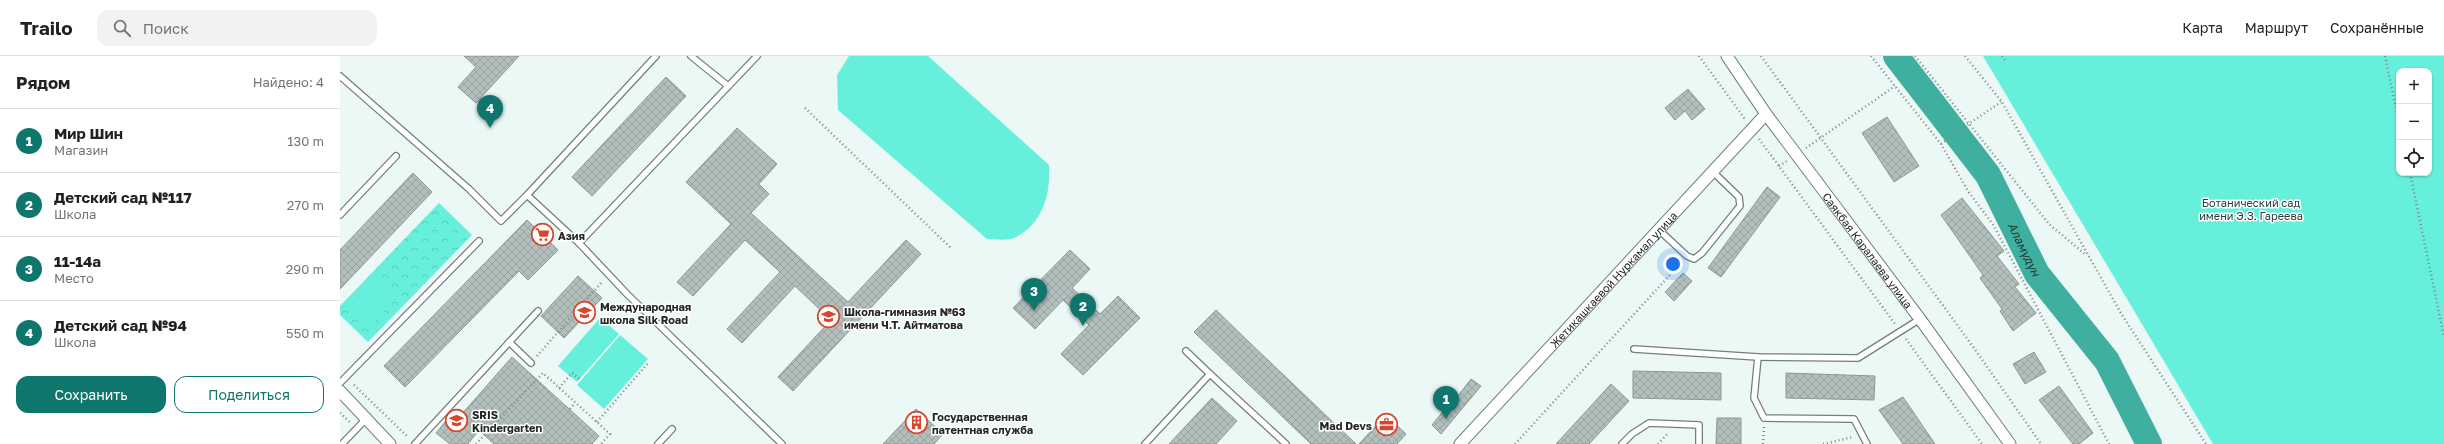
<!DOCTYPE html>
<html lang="ru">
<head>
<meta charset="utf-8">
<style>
	body { margin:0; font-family:"Golos Text",sans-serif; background:#f2f2f2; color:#202124 }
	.controls { position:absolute; right:12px; top:12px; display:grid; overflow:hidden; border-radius:8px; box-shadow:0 1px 3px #0004 }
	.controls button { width:36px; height:36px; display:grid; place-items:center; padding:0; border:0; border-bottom:1px solid #e0e0e0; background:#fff; color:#202124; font:20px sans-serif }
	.you { position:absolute; left:1333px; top:208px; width:14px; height:14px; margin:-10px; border:3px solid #fff; border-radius:50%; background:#1a73e8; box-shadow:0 0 0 6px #1a73e833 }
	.badge { display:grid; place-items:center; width:26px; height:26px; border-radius:50%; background:#0f766e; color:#fff; font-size:13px; font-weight:700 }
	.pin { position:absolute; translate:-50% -33px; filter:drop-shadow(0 1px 2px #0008) }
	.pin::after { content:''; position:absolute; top:21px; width:14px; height:12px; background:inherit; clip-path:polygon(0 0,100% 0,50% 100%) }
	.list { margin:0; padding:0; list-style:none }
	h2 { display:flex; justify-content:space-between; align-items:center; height:52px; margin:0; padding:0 16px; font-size:17px }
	h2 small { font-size:13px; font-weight:400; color:#757577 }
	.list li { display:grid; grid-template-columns:26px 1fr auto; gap:12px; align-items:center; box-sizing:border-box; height:64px; padding:0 16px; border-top:1px solid #e0e0e0 }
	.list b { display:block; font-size:15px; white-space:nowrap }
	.list p { margin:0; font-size:13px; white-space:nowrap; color:#757577 }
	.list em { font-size:13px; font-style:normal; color:#757577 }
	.actions { display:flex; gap:8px; padding:12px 16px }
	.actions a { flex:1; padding:9px 0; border:1px solid #0f766e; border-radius:12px; text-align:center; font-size:14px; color:#0f766e }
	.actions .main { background:#0f766e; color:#fff }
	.icon { flex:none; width:22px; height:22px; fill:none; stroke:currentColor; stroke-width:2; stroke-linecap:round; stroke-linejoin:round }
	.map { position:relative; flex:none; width:2104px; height:388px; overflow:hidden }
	header { display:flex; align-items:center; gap:24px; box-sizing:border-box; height:56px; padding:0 20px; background:#fff; border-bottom:1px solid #e0e0e0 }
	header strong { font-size:19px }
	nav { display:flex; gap:22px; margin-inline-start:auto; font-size:14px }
	.search { width:280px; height:36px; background:#f2f2f2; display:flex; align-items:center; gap:10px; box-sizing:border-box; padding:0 14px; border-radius:12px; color:#757577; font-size:15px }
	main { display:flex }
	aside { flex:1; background:#fff }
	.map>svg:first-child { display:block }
	.forest { fill:url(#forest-crowns) }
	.green { fill:#66f0db; fill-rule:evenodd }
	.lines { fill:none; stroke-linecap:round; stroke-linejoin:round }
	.river { stroke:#3faf9f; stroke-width:26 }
	.building { fill:url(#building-cross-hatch); stroke:#8c9895 }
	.service-casing { stroke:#737f7c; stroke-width:8 }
	.minor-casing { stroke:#737f7c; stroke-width:13 }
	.path { stroke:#808886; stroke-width:2.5; stroke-dasharray:1 3; stroke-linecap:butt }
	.service { stroke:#fff; stroke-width:5.5 }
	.minor { stroke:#fff; stroke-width:11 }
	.path-bridge { stroke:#808886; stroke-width:2.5; stroke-dasharray:1 3; stroke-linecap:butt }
	.labels { text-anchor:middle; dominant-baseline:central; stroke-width:3; stroke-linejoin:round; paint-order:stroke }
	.park-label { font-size:11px; fill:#253d39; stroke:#fff }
	.poi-label { font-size:11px; font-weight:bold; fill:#232827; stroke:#fff; text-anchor:start }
	.street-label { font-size:11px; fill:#232827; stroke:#fff }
	.water-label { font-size:12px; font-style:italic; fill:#213a36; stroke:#fff }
</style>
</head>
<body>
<header>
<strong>Trailo</strong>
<div class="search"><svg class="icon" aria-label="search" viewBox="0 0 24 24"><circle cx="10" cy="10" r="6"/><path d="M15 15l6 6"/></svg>Поиск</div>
<nav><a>Карта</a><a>Маршрут</a><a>Сохранённые</a></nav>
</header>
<main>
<aside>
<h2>Рядом<small>Найдено: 4</small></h2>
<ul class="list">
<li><span class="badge">1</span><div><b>Мир Шин</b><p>Магазин</p></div><em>130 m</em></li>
<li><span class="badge">2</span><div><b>Детский сад №117</b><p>Школа</p></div><em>270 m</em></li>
<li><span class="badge">3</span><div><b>11-14а</b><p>Место</p></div><em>290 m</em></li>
<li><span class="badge">4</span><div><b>Детский сад №94</b><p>Школа</p></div><em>550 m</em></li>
</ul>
<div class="actions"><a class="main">Сохранить</a><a>Поделиться</a></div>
</aside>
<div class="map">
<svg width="2104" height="388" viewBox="0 0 2104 388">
	<defs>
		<pattern id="forest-crowns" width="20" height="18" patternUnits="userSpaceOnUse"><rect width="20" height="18" fill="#66f0db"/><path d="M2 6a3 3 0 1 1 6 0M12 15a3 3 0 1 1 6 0" fill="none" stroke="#58cebc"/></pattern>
		<pattern id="building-cross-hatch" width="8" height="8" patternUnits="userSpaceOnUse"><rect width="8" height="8" fill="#b2bfbc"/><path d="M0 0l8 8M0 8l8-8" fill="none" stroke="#99a4a2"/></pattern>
	</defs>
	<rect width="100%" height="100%" fill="#ebf8f5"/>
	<!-- forest -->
	<path class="forest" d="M99,147L132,179L28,286L0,259V250Z"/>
	<!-- green -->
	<g class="green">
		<path d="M509,0H588L709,109C711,137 703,169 674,182C667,185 654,183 647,183L498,54L497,19Z"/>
		<path d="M1643,0H2104V388H1873ZM2059,15H2089V117H2059Z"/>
		<path d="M37,221L58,240L32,269L11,249Z"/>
		<path d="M260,262L279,278L237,326L218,310Z"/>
		<path d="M280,279L308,303L264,353L237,329Z"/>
	</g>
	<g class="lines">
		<!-- river -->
		<path class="river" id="s1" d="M1556,0L1648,119L1697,218L1767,305L1809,388"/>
	</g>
	<!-- building -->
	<g class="building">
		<path d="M124,0H179L136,47L118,31L136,11Z"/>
		<path d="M326,21L346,40L252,140L232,121Z"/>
		<path d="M1348,33L1365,53L1352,64L1345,55L1335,64L1325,52Z"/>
		<path d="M1547,61L1579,110L1554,126L1522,77Z"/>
		<path d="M397,72L437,108L419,128L429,138L411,157L508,246L566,184L581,198L453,335L438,321L491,264L455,230L402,287L387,273L440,216L405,184L353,240L337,226L391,168L346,126Z"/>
		<path d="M73,117L92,136L0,233V194Z"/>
		<path d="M1427,131L1440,141L1381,221L1368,212Z"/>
		<path d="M1622,142L1664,195L1657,200L1679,228L1675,231L1696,257L1673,275L1660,255L1662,253L1640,222L1643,219L1601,159Z"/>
		<path d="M187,164L218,194L188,224L179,215L65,331L44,310Z"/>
		<path d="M730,194L750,213L732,232L760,258L778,240L800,262L743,319L721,298L749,269L723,244L695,273L673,252Z"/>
		<path d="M1343,217L1352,225L1334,245L1325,236Z"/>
		<path d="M238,220L262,242L224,282L201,260Z"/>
		<path d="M876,254L910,287L1016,388H971L854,276Z"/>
		<path d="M1694,296L1706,316L1685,328L1673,308Z"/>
		<path d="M172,301L259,380L252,388H154L139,374L128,388H110L96,377L115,354L121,359Z"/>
		<path d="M1293,315L1381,317V344L1293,342Z"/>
		<path d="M1446,317L1535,320L1534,344L1446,342Z"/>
		<path d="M1131,323L1141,330L1101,378L1092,369L1109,348L1111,349Z"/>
		<path d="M1271,328L1289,345L1249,388H1216Z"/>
		<path d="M1719,330L1753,377L1739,388H1733L1699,344Z"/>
		<path d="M1563,341L1595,388H1563L1539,354Z"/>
		<path d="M872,342L897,365L876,388H829Z"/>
		<path d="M576,353L603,378L594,388H543Z"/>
		<path d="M1046,359L1066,378L1057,388H1019Z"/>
		<path d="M1377,362H1401V388H1376Z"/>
	</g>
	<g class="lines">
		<defs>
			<g id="service">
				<path d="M351,0L388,30"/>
				<path d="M0,20L129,133L161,165L187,139L239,187L287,238L442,388"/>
				<path d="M187,139L316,0"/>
				<path d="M0,159L56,100"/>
				<path d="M1319,174L1347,200L1354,203L1362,197L1400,150L1399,141L1373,116"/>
				<path d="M239,187L417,0"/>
				<path d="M169,286L191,307"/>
				<path d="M1294,293L1418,301L1518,302L1580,263"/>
				<path d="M846,295L870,318"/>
				<path d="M1418,301L1414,342L1424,362L1514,363L1527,388"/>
				<path d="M0,327L139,185"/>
				<path d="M2,388L25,364"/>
				<path d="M75,388L198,255"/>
				<path d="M318,388L332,373"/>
				<path d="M805,388L870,318L946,388"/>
				<path d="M1282,388L1292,378L1309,367L1359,369V388"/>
			</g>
			<g id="minor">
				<path id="s2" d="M1387,0L1426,58L1580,263L1670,388"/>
				<path d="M0,335L50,388"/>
				<path id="s3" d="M1120,388L1426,58"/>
			</g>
		</defs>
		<!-- service casing -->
		<use href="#service" class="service-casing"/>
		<!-- minor casing -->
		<use href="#minor" class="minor-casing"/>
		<!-- path -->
		<g class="path">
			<path d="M1359,0L1405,63"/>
			<path d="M1421,0L1634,292L1701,388"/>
			<path d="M1531,0L1601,88L1628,135L1654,170L1769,388"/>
			<path d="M1575,0L1709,168L1746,199"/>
			<path d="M1625,0L1662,46L1782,259L1866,388"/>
			<path d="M1662,0L1665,4"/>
			<path d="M2045,0L2059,66"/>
			<path d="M465,52L611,192"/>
			<path d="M1624,71L1661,46"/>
			<path d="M1419,83L1555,268"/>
			<path d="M1466,92L1555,30"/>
			<path d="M1439,110L1447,105"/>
			<path d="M2070,117L2104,281"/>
			<path d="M1566,283L1642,388"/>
			<path d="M197,300L262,226"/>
			<path d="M14,329L68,381"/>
			<path d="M219,332L232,317L241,324"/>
			<path d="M230,353L235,347"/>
			<path d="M0,357L11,367"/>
			<path d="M257,366L309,306"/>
			<path d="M136,388L203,317L270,378L261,388"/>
			<path d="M1175,388L1341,207"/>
			<path d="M1318,388L1328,377"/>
			<path d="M1423,388L1424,371"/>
			<path d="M1483,388L1513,381"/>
		</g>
		<!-- service -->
		<use href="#service" class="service"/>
		<!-- minor -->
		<use href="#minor" class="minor"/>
		<!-- path-bridge -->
		<path class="path-bridge" d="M1601,88L1624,71"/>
	</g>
	<!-- icons -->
	<defs>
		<symbol id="supermarket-ring" viewBox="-11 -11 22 22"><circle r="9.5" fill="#fff" stroke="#d44831" stroke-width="1.5"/><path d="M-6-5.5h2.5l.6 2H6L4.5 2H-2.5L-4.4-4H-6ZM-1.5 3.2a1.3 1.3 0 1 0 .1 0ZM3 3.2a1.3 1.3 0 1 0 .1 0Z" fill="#d44831"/></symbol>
		<symbol id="school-ring" viewBox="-11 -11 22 22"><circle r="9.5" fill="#fff" stroke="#d44831" stroke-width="1.5"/><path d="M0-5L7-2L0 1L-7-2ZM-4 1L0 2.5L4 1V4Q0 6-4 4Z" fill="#d44831"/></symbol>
		<symbol id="building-ring" viewBox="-11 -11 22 22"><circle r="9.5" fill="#fff" stroke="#d44831" stroke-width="1.5"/><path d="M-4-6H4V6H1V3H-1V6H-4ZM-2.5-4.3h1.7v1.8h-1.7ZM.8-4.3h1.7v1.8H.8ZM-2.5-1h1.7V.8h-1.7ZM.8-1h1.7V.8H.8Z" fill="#d44831"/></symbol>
		<symbol id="office-ring" viewBox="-11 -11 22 22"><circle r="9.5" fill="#fff" stroke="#d44831" stroke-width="1.5"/><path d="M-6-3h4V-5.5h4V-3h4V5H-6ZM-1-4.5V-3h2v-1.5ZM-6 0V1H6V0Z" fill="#d44831"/></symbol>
	</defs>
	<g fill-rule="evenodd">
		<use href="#supermarket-ring" x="190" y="166" width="25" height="25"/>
		<use href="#school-ring" x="232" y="244" width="25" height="25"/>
		<use href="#school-ring" x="476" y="248" width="25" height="25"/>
		<use href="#school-ring" x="104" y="352" width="25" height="25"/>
		<use href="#building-ring" x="564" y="354" width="25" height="25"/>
		<use href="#office-ring" x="1034" y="356" width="25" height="25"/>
	</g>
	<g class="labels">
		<!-- park labels -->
		<g class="park-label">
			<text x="1911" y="146">Ботанический сад<tspan x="1911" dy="13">имени Э.З. Гареева</tspan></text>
		</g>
		<!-- poi labels -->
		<g class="poi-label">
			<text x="218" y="179">Азия</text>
			<text x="260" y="250">Международная<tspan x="260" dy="13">школа Silk Road</tspan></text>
			<text x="504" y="255">Школа-гимназия №63<tspan x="504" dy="13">имени Ч.Т. Айтматова</tspan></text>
			<text x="132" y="358">SRIS<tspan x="132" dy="13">Kindergarten</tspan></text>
			<text x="592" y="360">Государственная<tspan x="592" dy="13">патентная служба</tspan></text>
			<text x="1032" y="369" text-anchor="end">Mad Devs</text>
		</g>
		<!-- street labels -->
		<g class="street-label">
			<text stroke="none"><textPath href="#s2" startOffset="240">Саякбая Каралаева улица</textPath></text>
			<text stroke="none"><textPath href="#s3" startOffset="225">Жетикашкаевой Нуркамал улица</textPath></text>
		</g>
		<!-- water labels -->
		<g class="water-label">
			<text stroke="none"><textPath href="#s1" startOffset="233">Аламүдүн</textPath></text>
		</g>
	</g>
</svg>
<div class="controls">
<button>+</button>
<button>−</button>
<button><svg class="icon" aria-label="locate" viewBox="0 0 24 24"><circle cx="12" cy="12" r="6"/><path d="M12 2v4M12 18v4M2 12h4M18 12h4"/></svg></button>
</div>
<div class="you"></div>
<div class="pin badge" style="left:1106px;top:363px">1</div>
<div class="pin badge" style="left:743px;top:270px">2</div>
<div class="pin badge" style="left:694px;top:255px">3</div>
<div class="pin badge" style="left:150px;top:72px">4</div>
</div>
</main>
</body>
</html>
